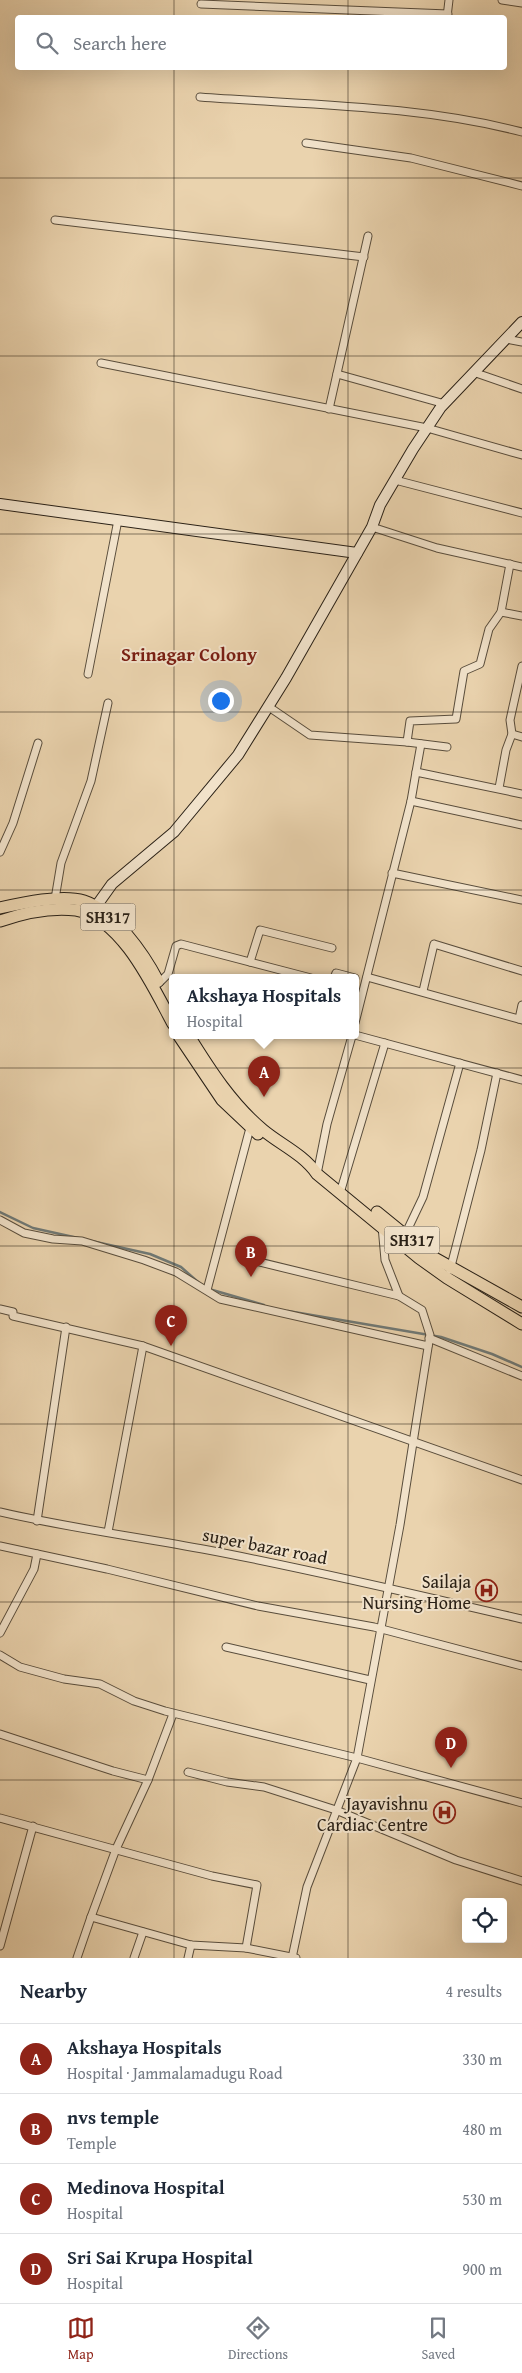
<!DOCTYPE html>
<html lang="en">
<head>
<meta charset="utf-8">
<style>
	body { margin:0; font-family:"Gentium Book Plus",serif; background:#f6f6f7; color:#1f2937 }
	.controls { position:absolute; right:15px; bottom:15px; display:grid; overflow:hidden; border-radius:5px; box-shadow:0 5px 20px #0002 }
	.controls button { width:45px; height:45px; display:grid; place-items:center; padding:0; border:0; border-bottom:1px solid #e0e1e3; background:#fff; color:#1f2937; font:25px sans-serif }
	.you { position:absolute; left:220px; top:700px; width:18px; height:18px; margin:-12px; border:4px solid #fff; border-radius:50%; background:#1a73e8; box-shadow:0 0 0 8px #1a73e833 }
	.badge { display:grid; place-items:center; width:32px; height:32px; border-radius:50%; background:#8f2418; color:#fff; font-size:16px; font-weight:700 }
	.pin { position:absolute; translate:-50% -41px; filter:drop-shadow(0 1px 2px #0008) }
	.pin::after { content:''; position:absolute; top:26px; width:18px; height:15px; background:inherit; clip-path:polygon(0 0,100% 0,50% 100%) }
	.popup { position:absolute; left:169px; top:974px; width:190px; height:65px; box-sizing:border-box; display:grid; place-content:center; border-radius:5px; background:#fff; filter:drop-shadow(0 1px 4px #0005); font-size:16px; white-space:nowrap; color:#747a83 }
	.popup b { font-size:19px; color:#1f2937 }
	.popup::after { content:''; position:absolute; left:50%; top:100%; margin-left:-10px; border:10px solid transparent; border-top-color:#fff }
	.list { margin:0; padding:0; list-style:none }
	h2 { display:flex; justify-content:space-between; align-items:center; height:65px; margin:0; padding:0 20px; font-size:21px }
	h2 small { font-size:16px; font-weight:400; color:#747a83 }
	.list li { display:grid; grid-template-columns:32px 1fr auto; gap:15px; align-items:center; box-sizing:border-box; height:70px; padding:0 20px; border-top:1px solid #e0e1e3 }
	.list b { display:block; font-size:19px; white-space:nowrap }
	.list p { margin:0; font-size:16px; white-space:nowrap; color:#747a83 }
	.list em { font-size:16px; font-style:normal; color:#747a83 }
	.icon { flex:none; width:28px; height:28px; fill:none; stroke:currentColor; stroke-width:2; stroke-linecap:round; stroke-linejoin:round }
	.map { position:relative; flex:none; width:522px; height:1958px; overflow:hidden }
	.search { position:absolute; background:#fff; box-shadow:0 5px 20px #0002; left:15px; right:15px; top:15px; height:55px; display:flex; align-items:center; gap:12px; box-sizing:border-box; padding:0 18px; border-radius:5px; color:#747a83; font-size:19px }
	.sheet { height:345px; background:#fff }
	nav { display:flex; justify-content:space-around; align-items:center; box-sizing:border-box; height:70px; border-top:1px solid #e0e1e3; background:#fff; font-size:14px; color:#747a83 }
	nav a { display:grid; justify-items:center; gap:2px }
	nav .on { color:#8f2418 }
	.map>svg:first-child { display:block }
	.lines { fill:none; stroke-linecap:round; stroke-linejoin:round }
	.stream { stroke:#6f7976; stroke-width:2.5 }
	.street-casing { stroke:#594d3c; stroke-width:9 }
	.secondary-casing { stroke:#292016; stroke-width:12 }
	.primary-casing { stroke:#292016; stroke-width:13 }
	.street { stroke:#f1e2ca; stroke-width:7 }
	.secondary { stroke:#f1e2ca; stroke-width:10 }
	.primary { stroke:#ead3ae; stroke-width:11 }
	.grid { fill:none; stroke:#292016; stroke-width:1; stroke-opacity:0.55 }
	.labels { text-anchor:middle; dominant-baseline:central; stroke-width:4; stroke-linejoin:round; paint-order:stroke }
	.shield { fill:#f1e2ca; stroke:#655a4c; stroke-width:1 }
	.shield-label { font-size:16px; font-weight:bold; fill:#292016 }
	.street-label { font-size:18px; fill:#292016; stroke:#f1e2ca }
	.poi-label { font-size:18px; fill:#292016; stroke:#f1e2ca; text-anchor:end }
	.neighbourhood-label { font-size:19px; font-weight:bold; fill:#7a1f14; stroke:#f1e2ca }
</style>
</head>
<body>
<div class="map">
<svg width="522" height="1958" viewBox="0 0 522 1958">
	<rect width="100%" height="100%" fill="#ead3ae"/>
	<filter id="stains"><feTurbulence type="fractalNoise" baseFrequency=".004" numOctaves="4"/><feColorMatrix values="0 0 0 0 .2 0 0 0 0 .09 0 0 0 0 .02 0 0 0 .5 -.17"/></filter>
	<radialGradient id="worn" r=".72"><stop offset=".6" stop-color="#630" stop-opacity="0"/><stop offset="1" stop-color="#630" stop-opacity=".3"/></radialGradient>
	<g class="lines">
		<!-- stream -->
		<g class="stream">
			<path d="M0,1212L33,1228L150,1254L181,1267L198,1282"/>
			<path d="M209,1289L264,1305"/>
			<path d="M288,1311L441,1337L492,1354L522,1367"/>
		</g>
		<defs>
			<g id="street">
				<path d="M502,0L522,3"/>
				<path d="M201,4L448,14"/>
				<path d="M447,17L449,0"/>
				<path d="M200,97C307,105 418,105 522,132"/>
				<path d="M306,143L411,158L522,186"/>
				<path d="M55,220L364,257"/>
				<path d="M506,339L522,342"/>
				<path d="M101,363L427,428L522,455"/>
				<path d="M476,373L522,389"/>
				<path d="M337,374L445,404"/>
				<path d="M329,409L368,236"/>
				<path d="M395,480L522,513"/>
				<path d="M372,527L437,548L522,567"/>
				<path d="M501,612L522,616"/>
				<path d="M88,674L118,520"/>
				<path d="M269,707L310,735L407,742L410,721L456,719L464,671L480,664L489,629L501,612L510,564"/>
				<path d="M512,734L522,737"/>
				<path d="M407,742L447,747"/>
				<path d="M416,772L421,744"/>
				<path d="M499,788L506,750L512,734L510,720L522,666"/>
				<path d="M411,801L522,825"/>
				<path d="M0,852L13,823L38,743"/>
				<path d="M392,873L522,900"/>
				<path d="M55,899L61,863L91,781L108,703"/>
				<path d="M250,962L260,930L332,948"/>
				<path d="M367,977L522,1020"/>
				<path d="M334,978L336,973L355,978"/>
				<path d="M159,983L168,974L176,946L181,944L311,978"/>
				<path d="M423,991L434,944L522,971"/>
				<path d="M519,1019L522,1005"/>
				<path d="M355,1023L411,801L416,772L522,794"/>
				<path d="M355,1035L522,1080"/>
				<path d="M317,1174L327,1124L352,1036"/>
				<path d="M340,1193L385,1043"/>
				<path d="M0,1220L24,1233L53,1239L82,1241L144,1260L176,1272L220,1299L428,1346"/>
				<path d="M382,1226L385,1260L399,1296"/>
				<path d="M404,1237L423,1197L460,1063"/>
				<path d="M251,1260L399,1296L422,1310L430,1335L400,1525L357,1758L307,1887L292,1958"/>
				<path d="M450,1270L481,1150L497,1073"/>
				<path d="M207,1290L250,1128"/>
				<path d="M0,1309L13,1312V1316L143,1346L522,1480"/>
				<path d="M429,1338L522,1376"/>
				<path d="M0,1512C69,1528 139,1537 208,1550C314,1570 418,1595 522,1619"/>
				<path d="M37,1521L66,1327"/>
				<path d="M108,1532L143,1346"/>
				<path d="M0,1546L107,1569L258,1606L374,1627L522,1666"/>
				<path d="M0,1633L34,1569L37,1554"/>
				<path d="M226,1647L370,1680"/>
				<path d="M0,1655L20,1667L64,1679L100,1684L134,1701L165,1711L357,1758L522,1803"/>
				<path d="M0,1734L113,1771L148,1780L173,1714"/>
				<path d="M188,1772L227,1782L264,1787L336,1810L456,1860L522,1881"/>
				<path d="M0,1818L212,1876L257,1885L246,1948"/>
				<path d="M91,1917L116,1849L148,1780"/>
				<path d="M0,1946L33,1826"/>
				<path d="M77,1958L91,1917L191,1945L246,1948L296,1958"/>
				<path d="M134,1958L143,1932"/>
				<path d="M188,1958L191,1945"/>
			</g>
			<g id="secondary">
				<path d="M0,504L357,553"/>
				<path d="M92,912L112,884L174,832L238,755L286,678L372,527L380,505L413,449L441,407L522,322"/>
			</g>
			<g id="primary">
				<path d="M0,908C22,903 62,894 84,901C114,911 144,954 158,981"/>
				<path d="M0,921C23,913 52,907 76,910C122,918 153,987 173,1024"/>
				<path d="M179,1036L222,1100L258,1134"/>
				<path d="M189,1036C210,1070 232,1104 263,1130C281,1145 303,1154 317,1174L419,1258L447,1278L522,1324"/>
				<path d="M377,1212L431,1256L522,1307"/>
			</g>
		</defs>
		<!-- street casing -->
		<use href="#street" class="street-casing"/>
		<!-- secondary casing -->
		<use href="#secondary" class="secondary-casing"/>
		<!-- primary casing -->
		<use href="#primary" class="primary-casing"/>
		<!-- street -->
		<use href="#street" class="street"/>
		<!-- secondary -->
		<use href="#secondary" class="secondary"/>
		<!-- primary -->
		<use href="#primary" class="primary"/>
	</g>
	<!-- grid -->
	<path class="grid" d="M174,0V18M348,0V18M174,68V1958M348,68V1958M0,178H522M0,356H522M0,534H522M0,712H522M0,890H522M0,1068H522M0,1246H522M0,1424H522M0,1602H522M0,1780H522"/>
	<!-- icons -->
	<defs>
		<symbol id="hospital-ring" viewBox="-11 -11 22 22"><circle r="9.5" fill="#f1e2ca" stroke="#8f2418" stroke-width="1.5"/><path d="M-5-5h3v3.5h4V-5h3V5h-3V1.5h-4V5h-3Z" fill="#8f2418"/></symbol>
	</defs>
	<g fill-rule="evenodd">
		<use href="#hospital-ring" x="474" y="1578" width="25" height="25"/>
		<use href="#hospital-ring" x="432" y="1800" width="25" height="25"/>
	</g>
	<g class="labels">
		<!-- shield labels -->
		<g class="shield">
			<rect x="80.5" y="903.5" width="55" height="27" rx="4"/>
			<rect x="384.5" y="1226.5" width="55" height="27" rx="4"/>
		</g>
		<g class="shield-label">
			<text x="108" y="917">SH317</text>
			<text x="412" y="1240">SH317</text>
		</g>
		<!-- street labels -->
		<g class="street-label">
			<text transform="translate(265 1546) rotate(11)">super bazar road</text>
		</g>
		<!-- poi labels -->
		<g class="poi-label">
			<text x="471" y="1581">Sailaja<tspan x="471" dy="21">Nursing Home</tspan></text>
			<text x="428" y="1803">Jayavishnu<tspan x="428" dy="21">Cardiac Centre</tspan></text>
		</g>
		<!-- neighbourhood labels -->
		<g class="neighbourhood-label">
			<text x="189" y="654">Srinagar Colony</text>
		</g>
	</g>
	<rect width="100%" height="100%" filter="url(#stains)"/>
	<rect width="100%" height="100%" fill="url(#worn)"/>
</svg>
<div class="controls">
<button><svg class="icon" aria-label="locate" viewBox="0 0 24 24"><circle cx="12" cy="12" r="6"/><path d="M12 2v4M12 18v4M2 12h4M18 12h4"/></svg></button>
</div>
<div class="you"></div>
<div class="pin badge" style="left:264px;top:1097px">A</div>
<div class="popup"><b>Akshaya Hospitals</b>Hospital</div>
<div class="pin badge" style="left:251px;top:1277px">B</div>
<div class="pin badge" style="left:171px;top:1346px">C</div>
<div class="pin badge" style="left:451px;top:1768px">D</div>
<div class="search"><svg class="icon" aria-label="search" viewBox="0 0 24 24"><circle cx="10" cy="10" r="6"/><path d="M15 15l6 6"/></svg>Search here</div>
</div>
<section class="sheet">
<h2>Nearby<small>4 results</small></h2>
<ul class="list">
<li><span class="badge">A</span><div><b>Akshaya Hospitals</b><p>Hospital · Jammalamadugu Road</p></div><em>330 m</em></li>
<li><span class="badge">B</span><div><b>nvs temple</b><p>Temple</p></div><em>480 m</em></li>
<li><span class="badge">C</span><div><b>Medinova Hospital</b><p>Hospital</p></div><em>530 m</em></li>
<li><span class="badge">D</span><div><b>Sri Sai Krupa Hospital</b><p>Hospital</p></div><em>900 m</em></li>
</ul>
</section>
<nav>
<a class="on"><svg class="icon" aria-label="map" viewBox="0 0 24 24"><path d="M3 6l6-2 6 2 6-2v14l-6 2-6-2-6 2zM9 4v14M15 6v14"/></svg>Map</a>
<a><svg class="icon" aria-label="directions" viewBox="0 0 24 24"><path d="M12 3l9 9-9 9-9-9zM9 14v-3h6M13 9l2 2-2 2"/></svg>Directions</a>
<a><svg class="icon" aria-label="saved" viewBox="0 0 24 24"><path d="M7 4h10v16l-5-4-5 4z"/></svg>Saved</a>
</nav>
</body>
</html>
